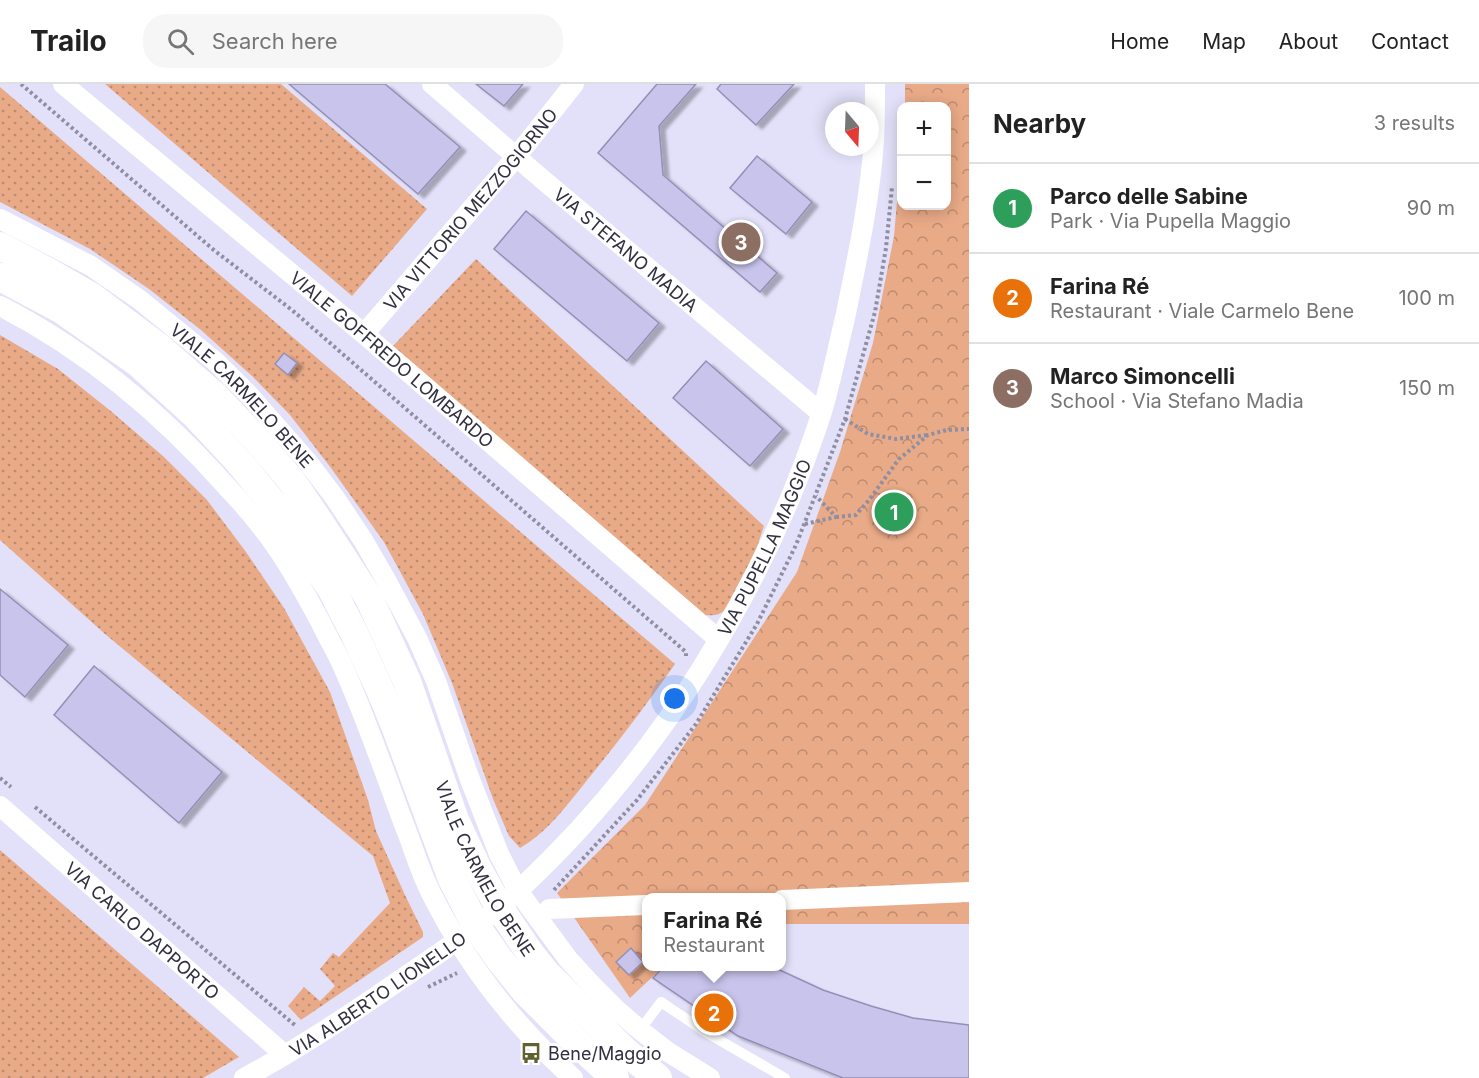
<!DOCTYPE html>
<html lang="en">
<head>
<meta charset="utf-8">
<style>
	body { margin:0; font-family:Inter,sans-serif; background:#f6f6f6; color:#222 }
	.controls { position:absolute; right:18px; top:18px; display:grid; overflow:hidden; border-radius:12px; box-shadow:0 3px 15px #0003 }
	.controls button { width:54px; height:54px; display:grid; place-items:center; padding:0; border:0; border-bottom:2px solid #e0e0e0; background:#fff; color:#222; font:30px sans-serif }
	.compass { position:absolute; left:825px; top:18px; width:54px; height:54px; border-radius:50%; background:#fff; box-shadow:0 3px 15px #0003; rotate:161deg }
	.you { position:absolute; left:675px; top:615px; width:21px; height:21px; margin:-15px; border:4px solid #fff; border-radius:50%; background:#1a73e8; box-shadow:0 0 0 9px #1a73e833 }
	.badge { display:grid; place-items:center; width:39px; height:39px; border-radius:50%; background:#60612f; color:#fff; font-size:20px; font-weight:700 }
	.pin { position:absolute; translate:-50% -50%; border:3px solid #fff; box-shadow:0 2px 6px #0006 }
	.popup { position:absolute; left:642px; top:809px; width:144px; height:78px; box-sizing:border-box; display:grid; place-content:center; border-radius:12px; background:#fff; filter:drop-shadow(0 2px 4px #0005); font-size:20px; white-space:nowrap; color:#767676 }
	.popup b { font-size:22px; color:#222 }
	.popup::after { content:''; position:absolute; left:50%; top:100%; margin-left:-12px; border:12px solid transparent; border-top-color:#fff }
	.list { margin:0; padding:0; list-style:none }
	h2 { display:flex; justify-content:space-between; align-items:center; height:78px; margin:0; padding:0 24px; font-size:26px }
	h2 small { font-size:20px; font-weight:400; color:#767676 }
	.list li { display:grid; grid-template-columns:39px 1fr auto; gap:18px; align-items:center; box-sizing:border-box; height:90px; padding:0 24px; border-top:2px solid #e0e0e0 }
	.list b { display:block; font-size:22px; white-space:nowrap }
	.list p { margin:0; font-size:20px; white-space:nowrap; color:#767676 }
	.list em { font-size:20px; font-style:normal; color:#767676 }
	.icon { flex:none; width:33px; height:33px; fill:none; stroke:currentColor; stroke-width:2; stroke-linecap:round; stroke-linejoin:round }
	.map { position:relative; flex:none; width:969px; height:994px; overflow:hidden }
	header { display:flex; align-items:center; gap:36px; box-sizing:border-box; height:84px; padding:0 30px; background:#fff; border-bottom:2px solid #e0e0e0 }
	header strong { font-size:28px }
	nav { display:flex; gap:33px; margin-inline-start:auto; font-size:21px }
	.search { width:420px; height:54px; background:#f6f6f6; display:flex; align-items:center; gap:15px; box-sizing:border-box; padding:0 21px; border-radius:24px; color:#767676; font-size:22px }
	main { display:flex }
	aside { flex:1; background:#fff }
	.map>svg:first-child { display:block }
	.grass { fill:url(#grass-dots) }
	.park { fill:url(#park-crowns) }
	.building { fill:#c9c4ec; stroke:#948fb5; stroke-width:1.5; filter:url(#shadow) }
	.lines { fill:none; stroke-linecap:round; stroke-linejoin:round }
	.path { stroke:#908ea2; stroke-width:4; stroke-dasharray:3 3; stroke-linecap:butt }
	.lane { stroke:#fff; stroke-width:10 }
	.street { stroke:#fff; stroke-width:20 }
	.secondary { stroke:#fff; stroke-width:28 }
	.labels { text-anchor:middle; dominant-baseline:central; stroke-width:6; stroke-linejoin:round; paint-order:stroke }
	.street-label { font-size:18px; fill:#323040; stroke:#fff }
	.poi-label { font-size:18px; fill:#323040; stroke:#fff; text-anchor:start }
</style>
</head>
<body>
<header>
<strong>Trailo</strong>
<div class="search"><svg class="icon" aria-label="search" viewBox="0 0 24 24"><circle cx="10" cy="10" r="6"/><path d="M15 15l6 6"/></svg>Search here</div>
<nav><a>Home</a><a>Map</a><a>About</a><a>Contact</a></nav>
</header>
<main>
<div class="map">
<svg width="969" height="994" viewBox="0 0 969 994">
	<defs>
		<pattern id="grass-dots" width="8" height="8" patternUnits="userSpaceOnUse" patternTransform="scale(1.5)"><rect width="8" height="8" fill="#e9aa87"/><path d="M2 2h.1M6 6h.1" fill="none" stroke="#bd8b70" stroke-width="1.8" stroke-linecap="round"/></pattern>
		<pattern id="park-crowns" width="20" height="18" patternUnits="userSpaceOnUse" patternTransform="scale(1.5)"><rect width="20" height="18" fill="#e9aa87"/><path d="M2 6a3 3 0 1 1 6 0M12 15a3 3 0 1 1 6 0" fill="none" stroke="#bd8b70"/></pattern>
		<filter id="shadow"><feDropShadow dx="6" dy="4" stdDeviation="1.5" flood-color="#0004"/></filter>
	</defs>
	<rect width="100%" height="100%" fill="#e3e1f9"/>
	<!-- grass -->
	<g class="grass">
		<path d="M105,0H281L427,125L352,212Z"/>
		<path d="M0,3L675,580C647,620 618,658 588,695C568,720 548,748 520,764L509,752L493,715L452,599L423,530L384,458L331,384L290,331L252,292L201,246L149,205L90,165L0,118Z"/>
		<path d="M476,175L764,442L755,469L726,525C720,531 714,532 705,531L392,263Z"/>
		<path d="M0,251L58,285L112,328L164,373L207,416L246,468L284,524L330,608L368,716L376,747L405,811L423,848V853L301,936L288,922L304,903L320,917L335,902L320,885L333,869L339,873L390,819L373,772L105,550L0,456Z"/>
		<path d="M0,766L239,973L203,994H0Z"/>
	</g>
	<!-- park -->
	<path class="park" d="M905,0H969V840H782V814H646V882L663,883L630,914L557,809L645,721L797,488L840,368L873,259L894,152L901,72L902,122H946V22H905Z"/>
	<!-- building -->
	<g class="building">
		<path d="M289,0H385L460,63L418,110Z"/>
		<path d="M476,0H523L504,22Z"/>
		<path d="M657,0H696L659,42L663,91L777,189L760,208L598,69Z"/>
		<path d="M721,0H794L756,41L717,5Z"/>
		<path d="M757,72L812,118L786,150L730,104Z"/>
		<path d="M526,127L659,239L627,277L494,165Z"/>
		<path d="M284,269L297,279L288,291L275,280Z"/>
		<path d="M706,277L783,345L750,382L673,314Z"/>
		<path d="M0,505L68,561L25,613L0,591Z"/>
		<path d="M94,582L222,688L179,739L54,631Z"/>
		<path d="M631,864L643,878L629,891L616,878Z"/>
		<path d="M664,882H771L823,906L871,922L913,934L969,941V994H843L738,952L653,894Z"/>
	</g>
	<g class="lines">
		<!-- path -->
		<g class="path">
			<path d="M21,0L215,167L292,226L686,568V572"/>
			<path d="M845,335L868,350L896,355L927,351"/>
			<path d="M836,433L856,431L869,416L899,375L928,351L947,346L969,345"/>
			<path d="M805,440L836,433L816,412"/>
			<path d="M0,694L11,703"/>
			<path d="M35,723L296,942"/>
			<path d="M554,806L637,716L696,640L757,540L796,461L845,335L875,228L886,164L892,103"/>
			<path d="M428,903L457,889"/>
		</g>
		<!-- lane -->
		<path class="lane" d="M640,946L661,918L707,949L785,994"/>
		<!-- street -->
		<g class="street">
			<path id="s1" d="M63,0L364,250L718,555"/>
			<path id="s2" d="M432,0L542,95L821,329"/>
			<path id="s3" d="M0,135L91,182L140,216L216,278L249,311L307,377L335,414L363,456L386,496L417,554L436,597L469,693L499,770L518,807L568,875L591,900L617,926L640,946L668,968L710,994"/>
			<path d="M0,222C86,266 163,331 227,403C245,422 262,442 277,464C294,488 308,515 322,541C329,556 338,570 344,585C369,641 388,699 410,756C416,773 422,791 430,807C465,878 514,941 573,994"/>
			<path id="s4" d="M364,250L516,73L574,0"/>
			<path id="s5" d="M0,722L285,971"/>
			<path d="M782,816L969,808"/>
			<path d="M549,825L646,821"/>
			<path id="s6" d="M244,994C297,966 348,932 397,898C440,869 483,840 521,804C657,677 763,508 821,331C831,299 837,266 845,234C857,175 870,116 874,56C875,37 875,19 875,0"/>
		</g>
		<!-- secondary -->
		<g class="secondary">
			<path id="s7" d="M0,162L45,186L92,213L160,264L213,310L256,355L291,396L321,440L369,514L407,597L455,736L477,783L499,823L530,869L545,888L625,967L658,994"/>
			<path d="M0,193L62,226L138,279L195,331L238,377L277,424L332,506L354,549L381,608L397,647L452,795L476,842L500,876L525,907L579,961L615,994"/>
		</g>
	</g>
	<!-- icons -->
	<defs>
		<symbol id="bus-bare" viewBox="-9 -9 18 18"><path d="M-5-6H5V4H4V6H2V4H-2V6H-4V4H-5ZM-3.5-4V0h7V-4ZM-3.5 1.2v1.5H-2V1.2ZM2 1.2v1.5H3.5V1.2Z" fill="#60612f" stroke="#fff" stroke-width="2.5" paint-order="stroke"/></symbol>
	</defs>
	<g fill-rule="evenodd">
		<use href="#bus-bare" x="516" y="954" width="30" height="30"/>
	</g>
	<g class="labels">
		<!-- street labels -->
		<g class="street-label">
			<text stroke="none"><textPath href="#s4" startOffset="164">VIA VITTORIO MEZZOGIORNO</textPath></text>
			<text stroke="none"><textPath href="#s2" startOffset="255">VIA STEFANO MADIA</textPath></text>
			<text stroke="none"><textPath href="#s1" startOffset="429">VIALE GOFFREDO LOMBARDO</textPath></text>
			<text stroke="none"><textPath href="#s3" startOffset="302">VIALE CARMELO BENE</textPath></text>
			<text stroke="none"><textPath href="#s6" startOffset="758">VIA PUPELLA MAGGIO</textPath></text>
			<text stroke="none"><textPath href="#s7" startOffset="813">VIALE CARMELO BENE</textPath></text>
			<text stroke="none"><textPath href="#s5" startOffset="189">VIA CARLO DAPPORTO</textPath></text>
			<text stroke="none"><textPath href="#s6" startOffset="158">VIA ALBERTO LIONELLO</textPath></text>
		</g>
		<!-- poi labels -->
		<g class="poi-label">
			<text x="548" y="969">Bene/Maggio</text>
		</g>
	</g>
</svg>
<div class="controls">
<button>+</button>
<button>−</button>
</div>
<svg class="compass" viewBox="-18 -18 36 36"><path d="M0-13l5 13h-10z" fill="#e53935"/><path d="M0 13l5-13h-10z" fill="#767676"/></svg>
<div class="you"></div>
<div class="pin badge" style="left:894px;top:428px;background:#2e9e5b">1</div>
<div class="pin badge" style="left:714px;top:929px;background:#e8710a">2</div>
<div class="popup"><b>Farina Ré</b>Restaurant</div>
<div class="pin badge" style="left:741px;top:158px;background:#8d6e63">3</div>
</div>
<aside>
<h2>Nearby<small>3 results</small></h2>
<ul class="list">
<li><span class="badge" style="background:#2e9e5b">1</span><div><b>Parco delle Sabine</b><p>Park · Via Pupella Maggio</p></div><em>90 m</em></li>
<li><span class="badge" style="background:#e8710a">2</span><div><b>Farina Ré</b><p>Restaurant · Viale Carmelo Bene</p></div><em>100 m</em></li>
<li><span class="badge" style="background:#8d6e63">3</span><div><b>Marco Simoncelli</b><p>School · Via Stefano Madia</p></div><em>150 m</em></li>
</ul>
</aside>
</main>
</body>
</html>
